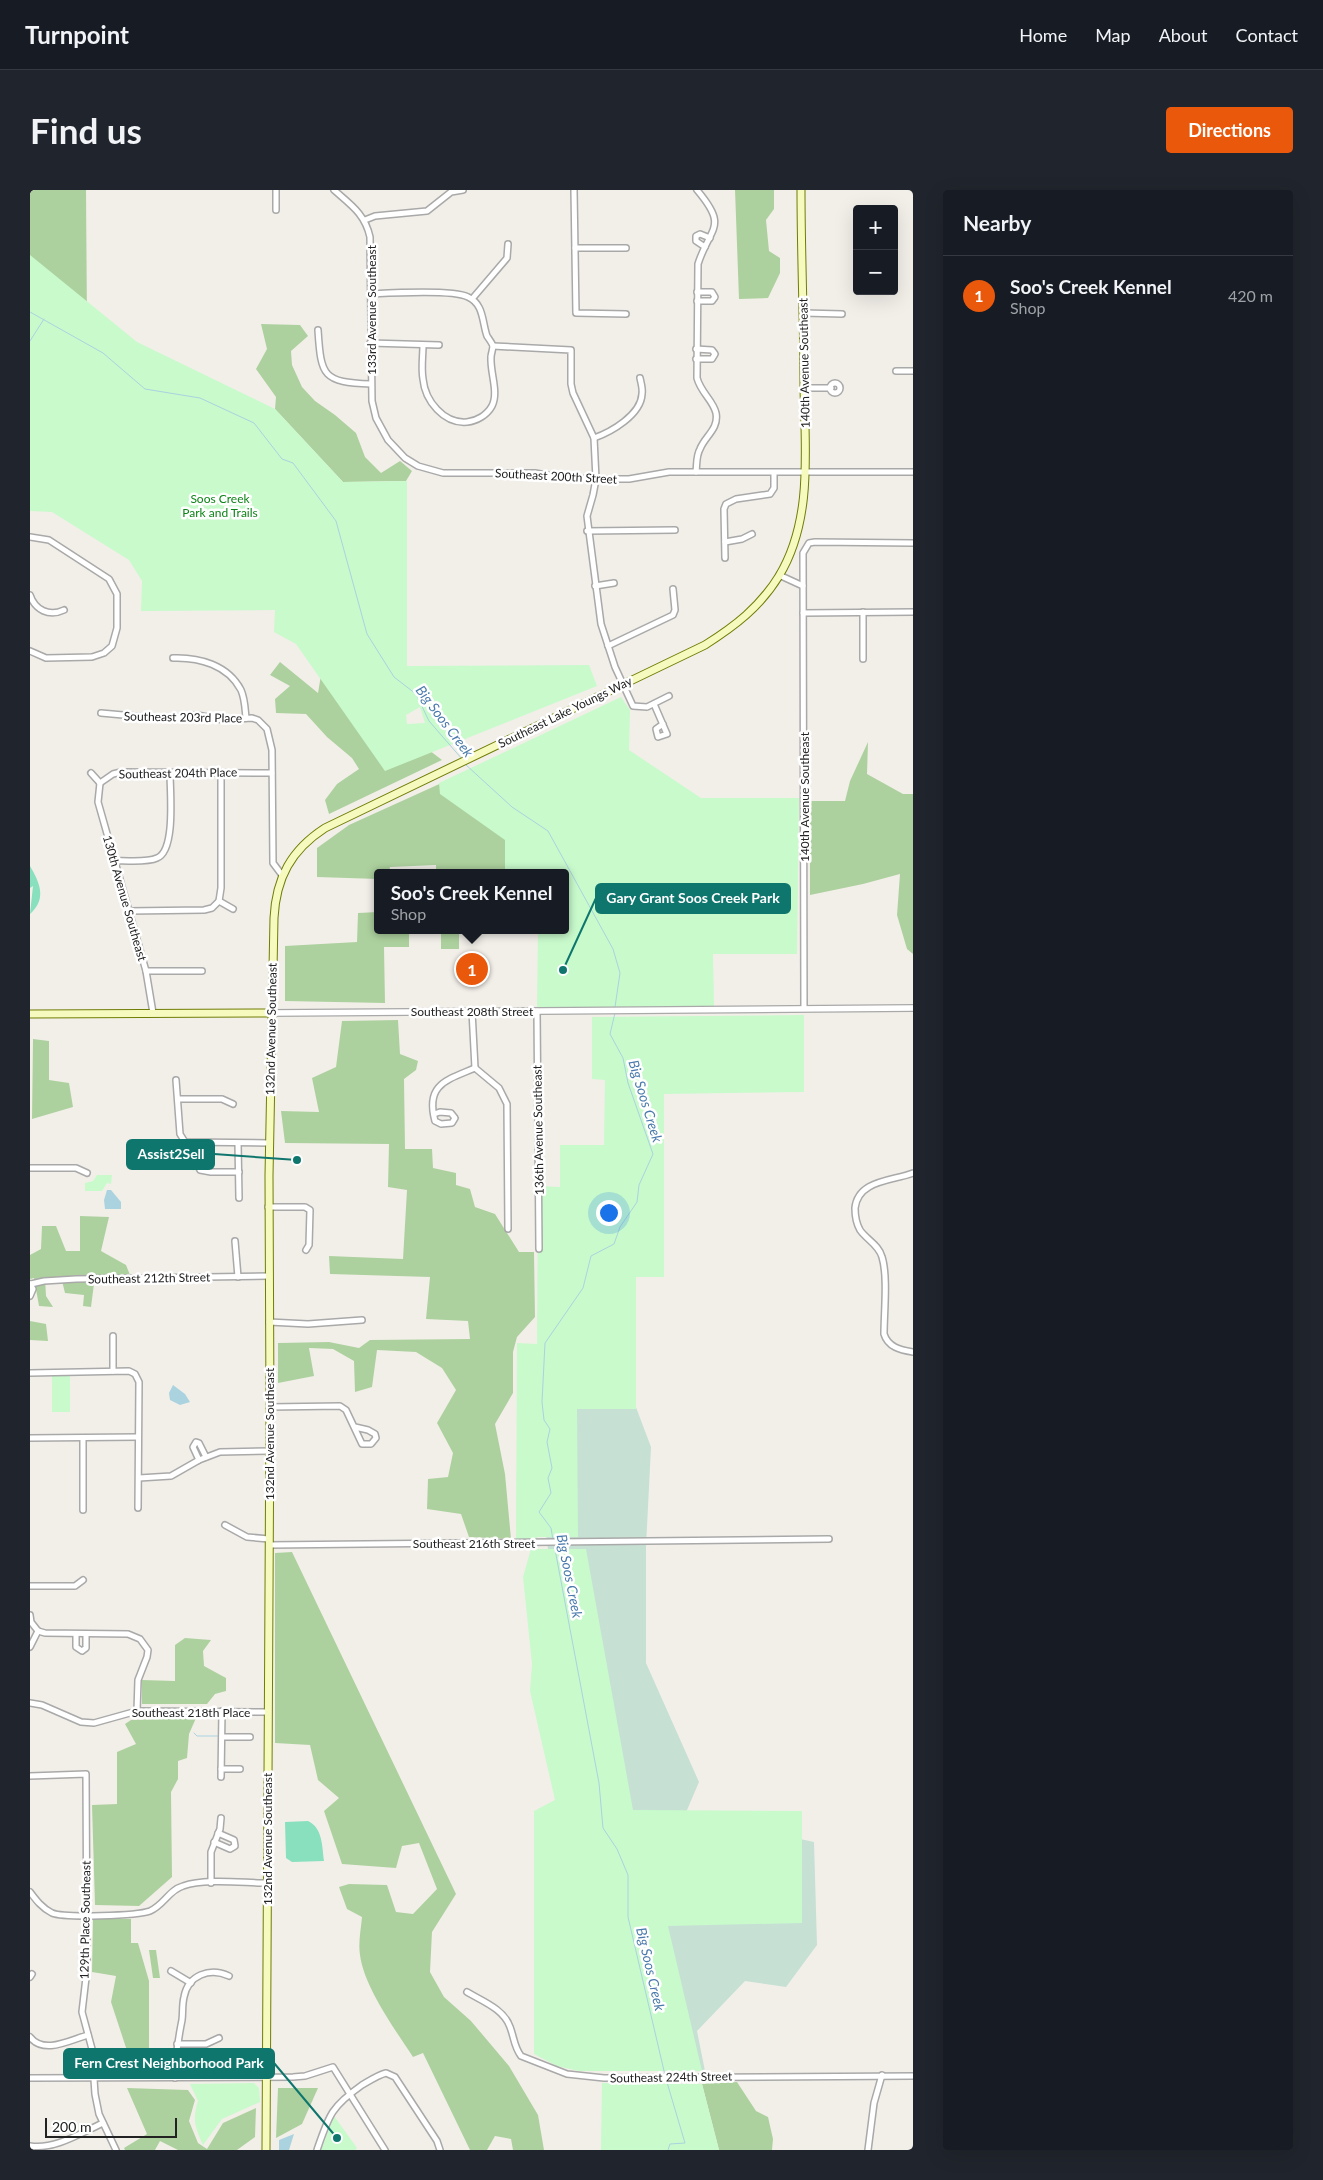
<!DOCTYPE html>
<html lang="en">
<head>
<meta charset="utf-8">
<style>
	body { margin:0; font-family:Lato,sans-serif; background:#20242c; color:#f1f3f6 }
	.controls { position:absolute; right:15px; top:15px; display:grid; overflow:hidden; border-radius:5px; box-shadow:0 5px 20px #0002 }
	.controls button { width:45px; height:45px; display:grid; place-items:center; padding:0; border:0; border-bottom:1px solid #363941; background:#171b24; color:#f1f3f6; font:25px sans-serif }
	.scale { position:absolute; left:15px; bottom:12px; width:132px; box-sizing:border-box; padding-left:5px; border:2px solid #222; border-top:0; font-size:14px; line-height:18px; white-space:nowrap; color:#222; -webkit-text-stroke:4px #fff; paint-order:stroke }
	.you { position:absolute; left:578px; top:1022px; width:18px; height:18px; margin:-12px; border:4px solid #fff; border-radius:50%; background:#1a73e8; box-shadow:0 0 0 8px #1a73e833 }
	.badge { display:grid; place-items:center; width:32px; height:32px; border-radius:50%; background:#ea580c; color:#fff; font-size:16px; font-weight:700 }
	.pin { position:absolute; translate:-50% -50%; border:2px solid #fff; box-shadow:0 1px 5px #0006 }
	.popup { position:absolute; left:344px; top:679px; width:195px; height:65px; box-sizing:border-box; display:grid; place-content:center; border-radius:5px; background:#171b24; filter:drop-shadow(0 1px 4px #0005); font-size:16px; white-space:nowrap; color:#9ea1a6 }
	.popup b { font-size:19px; color:#f1f3f6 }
	.popup::after { content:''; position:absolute; left:50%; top:100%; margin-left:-10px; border:10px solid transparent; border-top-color:#171b24 }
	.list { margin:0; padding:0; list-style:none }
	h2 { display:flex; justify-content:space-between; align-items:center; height:65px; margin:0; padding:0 20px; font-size:21px }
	h2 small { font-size:16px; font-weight:400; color:#9ea1a6 }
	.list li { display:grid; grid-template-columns:32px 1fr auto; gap:15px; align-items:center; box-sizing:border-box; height:80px; padding:0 20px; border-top:1px solid #363941 }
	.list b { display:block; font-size:19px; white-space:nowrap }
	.list p { margin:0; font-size:16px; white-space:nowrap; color:#9ea1a6 }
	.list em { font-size:16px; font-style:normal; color:#9ea1a6 }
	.map { position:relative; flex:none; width:883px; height:1960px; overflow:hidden; border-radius:5px }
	header { display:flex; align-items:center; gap:30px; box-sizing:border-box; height:70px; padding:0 25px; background:#171b24; border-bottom:1px solid #363941 }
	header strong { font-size:24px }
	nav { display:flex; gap:28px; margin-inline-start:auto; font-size:18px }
	.intro { display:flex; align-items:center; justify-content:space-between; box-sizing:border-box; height:120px; padding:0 30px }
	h1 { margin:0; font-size:35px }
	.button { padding:12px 22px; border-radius:5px; background:#ea580c; color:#fff; font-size:18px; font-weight:700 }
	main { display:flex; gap:30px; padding:0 30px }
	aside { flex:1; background:#171b24; border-radius:5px; box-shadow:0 5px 20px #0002 }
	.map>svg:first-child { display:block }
	.forest { fill:#add19e }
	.wetland { fill:#c6e0d4 }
	.park { fill:#c8facc; fill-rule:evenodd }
	.pitch { fill:#88e0be }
	.water { fill:#aad3df }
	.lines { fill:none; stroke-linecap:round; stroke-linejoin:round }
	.stream { stroke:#aad3df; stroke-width:1 }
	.minor-casing { stroke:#a9a9a9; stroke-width:8 }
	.tertiary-casing { stroke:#a9a9a9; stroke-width:8 }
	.secondary-casing { stroke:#707d05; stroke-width:9 }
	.minor { stroke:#fff; stroke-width:5 }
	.tertiary { stroke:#fff; stroke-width:5.5 }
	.secondary { stroke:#f7fabf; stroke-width:7 }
	.labels { text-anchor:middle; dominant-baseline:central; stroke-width:5; stroke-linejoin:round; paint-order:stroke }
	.street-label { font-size:12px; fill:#222; stroke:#fff }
	.park-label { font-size:12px; fill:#0c8416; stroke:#fff }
	.water-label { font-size:14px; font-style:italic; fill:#4a7aab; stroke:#fff }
	.leader { fill:none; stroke:#0f766e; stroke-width:2 }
	.callout-dot { fill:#0f766e; stroke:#fff; stroke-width:2 }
	.callout { fill:#0f766e; stroke:#0f766e; stroke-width:2 }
	.callout-label { font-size:14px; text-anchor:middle; font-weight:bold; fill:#fff }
</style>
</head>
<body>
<header>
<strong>Turnpoint</strong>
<nav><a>Home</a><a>Map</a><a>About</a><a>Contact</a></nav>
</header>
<div class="intro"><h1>Find us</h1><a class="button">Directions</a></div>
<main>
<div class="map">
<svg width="883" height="1960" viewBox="0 0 883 1960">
	<rect width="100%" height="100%" fill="#f2efe9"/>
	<!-- forest -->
	<g class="forest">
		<path d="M0,0H56L57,131L0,109Z"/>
		<path d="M705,0H744V19L736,30L739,61L750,68V83L738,108L709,109Z"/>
		<path d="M231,134L270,135L278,146L261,161L262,175L272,197L285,211L305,225L326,243L335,267L351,283L370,271L382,281L376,291L313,292L245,219L246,207L226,179L237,159Z"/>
		<path d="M250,472L288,503L292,479L412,570L299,624L295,610L307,594L329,579L322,568L297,547L276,524L246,523L245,509L260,496L240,485Z"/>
		<path d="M524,542L531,683H406V675L360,677L359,683H348V689L287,687V658L319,635Z"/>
		<path d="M838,552L837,584L873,604H883V764L877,759L867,725L870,684L833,694L780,705V611H815L820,591Z"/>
		<path d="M348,722V740H379V757H354L355,813L255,811V756L327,752L328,723Z"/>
		<rect x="411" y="740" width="18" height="19"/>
		<path d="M368,830L370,864L388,871L386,880L374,889L375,959H402L403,978L426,983V995L440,999L445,1017L465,1024L489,1062H504L505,1127L487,1147L483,1162V1203L465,1234L475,1284L481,1349L439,1347L431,1324L397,1319L398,1289L418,1287L423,1263L407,1233L426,1200L412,1178L386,1162L347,1160L342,1197L325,1202L324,1171L303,1159L279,1158L284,1186L248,1193V1153L299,1152L329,1158L340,1150L440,1149L438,1131L396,1129L400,1087L300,1084L299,1066L373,1069L377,1000L358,997L359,954L255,953L251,921L289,922L282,888L306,877L312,831Z"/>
		<path d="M3,849L19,851V890L39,893L43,917L2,929Z"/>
		<path d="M50,1026L79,1027L71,1061L96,1075L100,1085L65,1086L61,1117L53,1116L54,1105L35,1103L31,1087L15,1088L16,1106L23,1117L9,1116L4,1088L0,1089V1065L11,1059L12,1036H26L36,1061H50Z"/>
		<path d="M0,1131L16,1134L18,1151L0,1150Z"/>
		<path d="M262,1362L426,1704L402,1742L400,1782L414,1807L441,1831L479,1876L508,1925L514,1960H483L481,1949L465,1946L457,1960H440L393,1863L383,1867C366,1841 334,1797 330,1765C328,1753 331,1739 332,1727L317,1719L309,1697L319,1694L357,1695L366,1722L383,1724L407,1699L389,1653L372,1656L366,1678L312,1674L294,1621L309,1608L288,1590L280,1555L245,1553V1363Z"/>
		<path d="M155,1448L181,1450L173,1461L174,1476L196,1488V1501L185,1504L177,1514H112V1490L145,1491V1455Z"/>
		<path d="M166,1528L159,1544L157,1568L148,1571V1589L141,1602L142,1687L109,1716L65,1715L62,1615L87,1614V1562L106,1554L95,1534L101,1530Z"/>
		<path d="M63,1729H101V1753H108L119,1791V1881L103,1879L81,1812L86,1786L62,1782Z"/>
		<path d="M119,1760H126L130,1788H123Z"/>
		<path d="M707,1892L726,1921L738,1927L743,1949L742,1960H689L672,1894Z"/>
		<path d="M97,1898L158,1900L165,1910L159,1931L168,1953L177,1959L193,1933L226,1918L225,1947L207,1960H148L130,1951L125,1960H95L94,1958L117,1944Z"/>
		<path d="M248,1898H288L272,1934L246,1948Z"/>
	</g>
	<!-- wetland -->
	<path class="wetland" d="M572,1105L587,1167L621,1257L616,1357V1473L669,1592L640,1660L728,1640L784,1652L787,1755L756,1797L715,1791L667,1841L675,1881H608L532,1462L515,1337Z"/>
	<!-- park -->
	<g class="park">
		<path d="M0,65L107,152L245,219L313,292L377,291V476L559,475L567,496L355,581L266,454L244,442L245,420L111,421L112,391L99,370L22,322L0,321ZM390,517L395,533L377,534L376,525Z"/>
		<path d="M591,507L600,520L599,560L671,608H769L767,764H683L684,816L507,819L508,740H536V683H475V650L410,604L409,593Z"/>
		<path d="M774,825V902L634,904V1087H606V1219H547L548,1347H507V1351H486L487,1153L507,1154L508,996L530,997V955H574L575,890L562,889V827Z"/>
		<path d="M151,953L163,958L166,979L163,981L154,969Z"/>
		<path d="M67,985H82L81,994L77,993L72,1001H55V993L63,991Z"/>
		<path d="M22,1185L40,1186V1222H22Z"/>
		<path d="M501,1359H556L603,1620L772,1621V1733L638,1736L672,1881H549L527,1876L504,1864V1621L525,1610L500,1501L502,1474L493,1387Z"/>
		<path d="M224,1893L229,1898L230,1912L192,1929L173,1955C165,1938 162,1929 168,1911L160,1894Z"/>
		<path d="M572,1893L672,1894L689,1960H571Z"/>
		<path d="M304,1926L327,1958L325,1960H291Z"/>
	</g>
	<!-- pitch -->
	<g class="pitch">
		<path d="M0,676C10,693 17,709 0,724L3,696L0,698Z"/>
		<path d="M278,1631C293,1638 292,1657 294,1671L262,1672L256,1668L255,1632Z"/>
	</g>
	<!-- water -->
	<g class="water">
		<path d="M77,1000H81L91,1012V1019H75L74,1010Z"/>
		<path d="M143,1195L155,1204L160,1212L150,1215L140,1210L139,1203Z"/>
		<path d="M87,1863L92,1864L93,1878L89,1881L78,1882L76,1880L77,1877L88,1874L87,1870L74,1873L72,1867Z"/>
		<path d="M264,1944L259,1960H249V1950Z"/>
	</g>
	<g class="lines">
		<!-- stream -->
		<g class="stream">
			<path d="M0,122L73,163L115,199L170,208L224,233L252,269L263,273L306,331L337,444L364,487L386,504L399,531L432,569"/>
			<path d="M0,151L14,129"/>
			<path d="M435,574L482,617L518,641L583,759L590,783L585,817"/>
			<path d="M523,1350L521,1338L509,1322L521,1303L518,1288L522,1278L517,1252L520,1239L514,1230L512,1212L515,1153L553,1098L561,1066L584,1054L590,1037L607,1012L609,995L623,964L598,893L593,868L580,844L585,823"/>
			<path d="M524,1354L569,1593L573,1638L587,1659L598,1685V1727L635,1885"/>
			<path d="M164,1543L167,1546H188"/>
			<path d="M636,1889L655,1953L640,1954L638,1960"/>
		</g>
		<defs>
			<g id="minor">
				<path d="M246,0V20"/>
				<path d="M304,0C321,15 335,24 340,47L342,211L346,228L358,250L375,268L388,276L413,283H505L533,288L566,289H599L639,282H883"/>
				<path d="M544,0L546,123L596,124"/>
				<path d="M335,30L345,26L397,21L421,2L433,0"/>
				<path d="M675,57L666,51V46L670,44L680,48"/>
				<path d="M545,58H596"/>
				<path d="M340,104C360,103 423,99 438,107C454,114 452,132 457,146C459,149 462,153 463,156C463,159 461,164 461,167C460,183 469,202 462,216C457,225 447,231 437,232C414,234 395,211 393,189C391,178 393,166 393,155"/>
				<path d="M442,109L477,68L478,54"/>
				<path d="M667,111H682L685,107L682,102H667"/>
				<path d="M774,123L812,124"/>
				<path d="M288,140C291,187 293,192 341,194"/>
				<path d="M340,153L409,155"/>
				<path d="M463,156L541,160V194L543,203L564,248L566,289L563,305L557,326L571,434L585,477L603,516L617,517L639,506"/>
				<path d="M666,169H682L685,164L682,160L666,159"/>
				<path d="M866,181H883"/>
				<circle cx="805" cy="198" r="5"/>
				<path d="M774,198H801"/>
				<path d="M564,248C581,242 611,225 612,204C613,199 611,193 610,188"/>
				<path d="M666,282C667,274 666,266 670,259C675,246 689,239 686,223C683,210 671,203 667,188L668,74C680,36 699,38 667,0"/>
				<path d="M557,341L645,340"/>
				<path d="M0,347L19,350L79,389L87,404V438L82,456L74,463L62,467L16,468L0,461"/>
				<path d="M695,352L712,349L722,344"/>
				<path d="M695,368L694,319L696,314L706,309L740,304L744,298V283"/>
				<path d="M749,385L773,396"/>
				<path d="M565,396L584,393"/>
				<path d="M0,405C5,420 19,427 34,420"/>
				<path d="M833,422V469"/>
				<path d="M773,423L883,422"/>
				<path d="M578,456L643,425L645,420L643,399"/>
				<path d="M143,468C169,467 198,475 211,500C215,509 215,519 216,528"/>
				<path d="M624,514L637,544L628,547L626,539L633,534"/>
				<path d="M71,523L137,529L167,525L193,530L222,528L228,530L237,539L242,560L243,673L252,685"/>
				<path d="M61,583L70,593"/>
				<path d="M70,593L68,612L116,781L123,823"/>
				<path d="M70,593L83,584L91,582L242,583"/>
				<path d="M85,671C97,670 116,673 127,668C146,661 140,601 140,583"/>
				<path d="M189,711L191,698V582"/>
				<path d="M99,721L174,720L182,718L189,711L203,719"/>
				<path d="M116,781H172"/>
				<path d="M774,818L773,363L779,353L785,352L883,353"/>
				<path d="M442,821L445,878"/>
				<path d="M507,821L509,1059"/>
				<path d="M445,878L469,898L477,914L478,1039"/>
				<path d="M146,890L150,944L155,952L239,953"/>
				<path d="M148,909H192L203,914"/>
				<path d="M404,924L410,922L421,923L425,928L422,933L411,934L405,931C395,894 417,890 445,878"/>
				<path d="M166,953L167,974L170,980L181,982H209"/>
				<path d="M208,953L209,1008"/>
				<path d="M0,978H46L57,983"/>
				<path d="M883,983C862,991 828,990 825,1018C825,1027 826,1033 830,1040C837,1050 849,1055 852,1067C858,1086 854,1123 854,1144C858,1157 870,1160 883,1162"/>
				<path d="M238,1017H275L280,1020L279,1055L276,1060"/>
				<path d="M205,1051L208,1087"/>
				<path d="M0,1094L3,1099L0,1106"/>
				<path d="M1,1094L14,1091L46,1089L239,1086"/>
				<path d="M239,1132L278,1134L332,1130"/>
				<path d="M83,1181V1146"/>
				<path d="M0,1183L99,1181L105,1184L109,1192L108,1318"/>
				<path d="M240,1217L310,1216L316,1220L332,1254H341L346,1248L345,1244L338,1240L325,1237"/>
				<path d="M0,1248L108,1247"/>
				<path d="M169,1270L163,1257L166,1252L169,1253L176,1267"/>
				<path d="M109,1288L141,1286L169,1270L190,1262L240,1261"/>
				<path d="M53,1320V1248"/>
				<path d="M195,1335L217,1347L239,1349"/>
				<path d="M239,1355L799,1349"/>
				<path d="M0,1396H45L53,1390"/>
				<path d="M0,1425L1,1432L8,1441"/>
				<path d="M8,1441L15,1443L98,1444L110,1449L118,1460L117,1467L108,1490L107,1521"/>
				<path d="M46,1444V1457L52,1461L56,1458V1444"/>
				<path d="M0,1457L8,1441"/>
				<path d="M0,1513L12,1515L51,1532L64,1533L107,1521L238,1522"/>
				<path d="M192,1547H220"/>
				<path d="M191,1579H210"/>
				<path d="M0,1586L56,1584L57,1779L52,1822L62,1859L65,1904L69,1924L86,1960"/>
				<path d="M191,1587L192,1521"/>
				<path d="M184,1652L200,1659L205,1656L204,1650L188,1643"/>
				<path d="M181,1693V1662L190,1639L191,1628"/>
				<path d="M0,1702C6,1710 12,1718 22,1723C34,1728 107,1726 120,1721C134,1715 139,1700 153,1696C176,1688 213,1693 237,1693"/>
				<path d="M141,1781L161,1793"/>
				<path d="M0,1787L2,1784"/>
				<path d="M437,1802C452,1811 474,1819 480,1837C484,1847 484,1857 491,1866L537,1884L574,1888L883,1886"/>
				<path d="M0,1847C14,1865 40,1850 58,1845"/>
				<path d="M147,1854H176L189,1848"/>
				<path d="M0,1888L263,1887L275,1886L303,1877L355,1960"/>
				<path d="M145,1888C145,1868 148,1850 152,1830C153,1823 152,1815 154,1807C158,1785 180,1777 199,1786"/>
				<path d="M0,1956C24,1960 51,1943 73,1933"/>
				<path d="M287,1960C299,1925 301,1917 332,1895C339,1891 348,1885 356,1883L365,1887L407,1951L410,1960"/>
				<path d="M838,1960L844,1913L852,1885"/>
			</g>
			<path id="tertiary" d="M241,823L883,818"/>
			<g id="secondary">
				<path d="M0,824L241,823"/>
				<path d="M236,1960L240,1217L239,986L244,728C246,688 261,660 295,638L675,455C705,436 730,417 749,386C783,330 775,260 774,197C774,131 771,66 771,0"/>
			</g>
		</defs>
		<!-- minor casing -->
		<use href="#minor" class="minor-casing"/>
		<!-- tertiary casing -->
		<use href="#tertiary" class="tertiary-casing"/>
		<!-- secondary casing -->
		<use href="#secondary" class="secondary-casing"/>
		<!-- minor -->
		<use href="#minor" class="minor"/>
		<!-- tertiary -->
		<use href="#tertiary" class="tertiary"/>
		<!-- secondary -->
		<use href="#secondary" class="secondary"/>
	</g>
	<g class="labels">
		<!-- street labels -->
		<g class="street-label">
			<text transform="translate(341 120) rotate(-90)">133rd Avenue Southeast</text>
			<text transform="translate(774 173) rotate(-91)">140th Avenue Southeast</text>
			<text transform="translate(526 286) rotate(3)">Southeast 200th Street</text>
			<text transform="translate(535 522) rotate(-26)">Southeast Lake Youngs Way</text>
			<text transform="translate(153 527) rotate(1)">Southeast 203rd Place</text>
			<text transform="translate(148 583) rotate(-1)">Southeast 204th Place</text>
			<text transform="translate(774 607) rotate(-90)">140th Avenue Southeast</text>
			<text transform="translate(95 708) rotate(74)">130th Avenue Southeast</text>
			<text x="442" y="821">Southeast 208th Street</text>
			<text transform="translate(241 839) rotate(-89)">132nd Avenue Southeast</text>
			<text transform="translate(508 940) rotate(-91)">136th Avenue Southeast</text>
			<text transform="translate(119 1088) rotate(-1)">Southeast 212th Street</text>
			<text transform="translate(239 1244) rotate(-90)">132nd Avenue Southeast</text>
			<text x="444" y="1353">Southeast 216th Street</text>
			<text x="161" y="1522">Southeast 218th Place</text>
			<text transform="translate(237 1649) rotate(-90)">132nd Avenue Southeast</text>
			<text transform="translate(55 1730) rotate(-89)">129th Place Southeast</text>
			<text transform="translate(641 1887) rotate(-1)">Southeast 224th Street</text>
		</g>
		<!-- park labels -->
		<g class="park-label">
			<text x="190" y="308">Soos Creek<tspan x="190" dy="14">Park and Trails</tspan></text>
		</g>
		<!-- water labels -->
		<g class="water-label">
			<text transform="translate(415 531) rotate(53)">Big Soos Creek</text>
			<text transform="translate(616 911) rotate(73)">Big Soos Creek</text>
			<text transform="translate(540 1386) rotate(79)">Big Soos Creek</text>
			<text transform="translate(621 1779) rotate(77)">Big Soos Creek</text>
		</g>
	</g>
	<!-- callouts -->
	<path class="leader" d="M533 780L566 708M267 970L184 964M307 1948L244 1873"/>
	<g class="callout-dot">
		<circle cx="533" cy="780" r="5"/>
		<circle cx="267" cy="970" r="5"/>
		<circle cx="307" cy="1948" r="5"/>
	</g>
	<g class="callout">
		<rect x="566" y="694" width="194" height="29" rx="5"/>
		<rect x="97" y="950" width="87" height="29" rx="5"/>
		<rect x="34" y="1859" width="210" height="29" rx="5"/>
	</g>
	<g class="callout-label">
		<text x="663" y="713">Gary Grant Soos Creek Park</text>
		<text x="141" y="969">Assist2Sell</text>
		<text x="139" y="1878">Fern Crest Neighborhood Park</text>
	</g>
</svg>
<div class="controls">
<button>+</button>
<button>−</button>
</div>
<div class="scale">200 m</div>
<div class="you"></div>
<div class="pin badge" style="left:442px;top:779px">1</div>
<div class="popup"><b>Soo's Creek Kennel</b>Shop</div>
</div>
<aside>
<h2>Nearby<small></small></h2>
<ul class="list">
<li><span class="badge">1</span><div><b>Soo's Creek Kennel</b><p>Shop</p></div><em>420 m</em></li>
</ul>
</aside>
</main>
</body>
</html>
